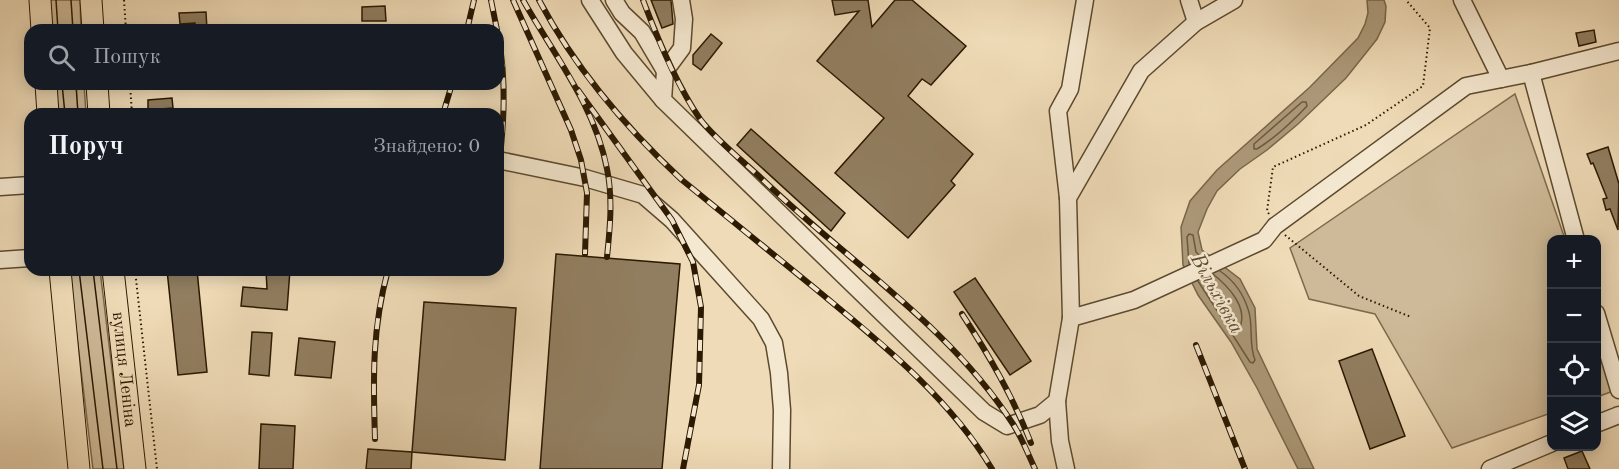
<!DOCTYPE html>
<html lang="uk">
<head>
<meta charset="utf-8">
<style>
	body { margin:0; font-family:"Old Standard TT",serif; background:#242831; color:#f1f3f6 }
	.controls { position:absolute; right:18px; bottom:18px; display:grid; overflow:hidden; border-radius:12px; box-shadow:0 3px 15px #0003 }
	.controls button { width:54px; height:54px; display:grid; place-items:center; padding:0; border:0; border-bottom:2px solid #363941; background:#171b24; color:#f1f3f6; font:30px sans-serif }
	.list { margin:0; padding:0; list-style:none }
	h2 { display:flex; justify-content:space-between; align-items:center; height:78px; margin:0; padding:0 24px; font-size:26px }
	h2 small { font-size:20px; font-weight:400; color:#9ea1a6 }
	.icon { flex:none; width:33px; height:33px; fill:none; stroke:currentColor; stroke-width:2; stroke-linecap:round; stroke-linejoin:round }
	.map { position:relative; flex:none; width:1619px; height:469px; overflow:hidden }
	.search { position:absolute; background:#171b24; box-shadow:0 3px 15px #0003; left:24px; top:24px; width:480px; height:66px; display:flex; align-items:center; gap:15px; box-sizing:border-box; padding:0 21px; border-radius:18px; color:#9ea1a6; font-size:22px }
	.panel { position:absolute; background:#171b24; box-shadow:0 3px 15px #0003; left:24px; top:108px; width:480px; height:168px; border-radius:18px }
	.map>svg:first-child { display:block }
	.green { fill:#ceba98; stroke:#7c6a4c; stroke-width:1.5 }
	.water { fill:#ac9979; stroke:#786649; stroke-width:1.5 }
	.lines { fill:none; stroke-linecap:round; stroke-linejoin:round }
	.shore { stroke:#6c593d; stroke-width:1.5 }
	.building { fill:#917e60; stroke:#2b1901; stroke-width:1.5 }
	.minor-casing { stroke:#5c4a2e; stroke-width:19 }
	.major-casing { stroke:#2b1901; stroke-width:23 }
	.path { stroke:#2b1901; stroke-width:2; stroke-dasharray:1.5 3; stroke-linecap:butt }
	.minor { stroke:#f5e8d0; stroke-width:16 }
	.major { stroke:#efdbb7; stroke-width:21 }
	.tram { stroke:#2b1901; stroke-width:1.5 }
	.rail-casing { stroke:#2b1901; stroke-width:6 }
	.rail { stroke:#f5e8d0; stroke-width:4; stroke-dasharray:11; stroke-linecap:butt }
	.labels { text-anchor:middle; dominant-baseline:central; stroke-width:5; stroke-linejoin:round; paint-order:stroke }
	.street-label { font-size:18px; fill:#2b1901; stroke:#f5e8d0 }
	.water-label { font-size:20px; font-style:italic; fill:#5f4c31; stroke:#f5e8d0 }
</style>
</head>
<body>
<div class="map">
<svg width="1619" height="469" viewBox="0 0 1619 469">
	<rect width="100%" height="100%" fill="#efdbb7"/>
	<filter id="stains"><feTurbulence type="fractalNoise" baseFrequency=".00333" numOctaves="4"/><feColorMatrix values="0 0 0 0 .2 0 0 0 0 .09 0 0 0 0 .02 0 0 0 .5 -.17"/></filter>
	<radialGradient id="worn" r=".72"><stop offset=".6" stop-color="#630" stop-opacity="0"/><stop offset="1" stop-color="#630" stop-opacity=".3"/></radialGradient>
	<!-- green -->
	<g class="green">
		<path d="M49,0H80L81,30H51Z"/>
		<path d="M55,84H84L86,114H57Z"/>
		<path d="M1515,94L1565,239L1552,240L1551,413L1452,448L1375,314L1309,299L1290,248Z"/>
		<path d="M69,270H100L124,469H93Z"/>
		<path d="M1596,333L1616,390L1597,397H1596Z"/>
	</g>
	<!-- water -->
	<path class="water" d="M1367,0H1384L1386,6L1385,22L1377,39L1346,78L1298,124L1267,150L1240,169L1217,191L1207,209L1198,232L1202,250L1240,279L1255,308L1257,349L1314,469H1298L1257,388L1231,342L1198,295L1183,265L1181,227L1190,201L1217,170L1310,87L1358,38L1365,24L1368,13Z"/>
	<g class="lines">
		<!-- shore -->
		<g class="shore">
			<path d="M1302,102H1306L1307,106C1292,122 1275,138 1257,149H1254V144Z"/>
			<path d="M1189,264L1187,237L1189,234L1193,235L1196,252L1202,258"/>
			<path d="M1204,278L1222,307L1237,327H1240C1248,307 1228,286 1213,274"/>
			<path d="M1198,281L1250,362L1253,363L1255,360C1248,343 1254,325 1248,309C1243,293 1233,280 1220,271"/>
		</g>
	</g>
	<!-- building -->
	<g class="building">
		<path d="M651,0H671L673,24L662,28Z"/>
		<path d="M832,0H868L872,27L895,0H912L966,46L931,85L922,79L908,96L973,154L951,181L955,185L908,238L835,173L884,118L817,61L859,11L835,15Z"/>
		<path d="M385,6L386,21H362V7Z"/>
		<path d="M206,12L207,30H195V23L180,24L179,13Z"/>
		<path d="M1594,30L1596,42L1579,46L1576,33Z"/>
		<path d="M711,34L722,43L701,70L693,64V55Z"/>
		<path d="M172,98L173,108L148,110V100Z"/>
		<path d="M751,129L845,213L831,231L737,145Z"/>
		<path d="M1608,147L1619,184L1618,230L1610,209L1606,210L1603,199L1607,198L1593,163L1591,164L1587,154Z"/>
		<path d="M556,254L680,264L662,469H540Z"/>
		<path d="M167,270H197L207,372L178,375Z"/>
		<path d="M266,270H290L287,310L241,306L243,287L267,289Z"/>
		<path d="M975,278L1031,361L1010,375L954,292Z"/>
		<path d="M424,302L516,308L505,460L412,452Z"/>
		<path d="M252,332L272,333L269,376L249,374Z"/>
		<path d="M299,338L335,342L331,378L295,375Z"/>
		<path d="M1372,349L1405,436L1370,449L1339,361Z"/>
		<path d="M261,424L295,426L293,469H259Z"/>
		<path d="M368,449L412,452L411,469H366Z"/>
		<path d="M1582,451L1590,469H1568L1564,458Z"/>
	</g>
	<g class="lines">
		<defs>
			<g id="minor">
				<path d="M590,0L624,53L663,100"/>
				<path d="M614,0L622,13L642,32L665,71"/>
				<path d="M681,0L684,19L682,48L665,71L663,100L984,412L1007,426L1040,415L1057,401L1071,318L1134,300L1264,240L1275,226L1466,86L1531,73L1619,51"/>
				<path d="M1189,0L1196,22"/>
				<path d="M1462,0L1501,79"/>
				<path d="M1531,73L1576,240"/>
				<path d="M498,160L585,178L643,195L672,220L761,319L774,343L779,373L782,410L781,469"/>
				<path d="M0,187L30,185"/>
				<path d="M1068,198L1058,111L1070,89L1085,0"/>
				<path d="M0,260L30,258"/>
				<path d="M1596,313L1619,390"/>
				<path d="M1071,318L1068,198L1141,71L1196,22L1234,0"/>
				<path d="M1057,401L1060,441L1066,469"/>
				<path d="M1596,424L1619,415"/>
				<path d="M1490,469L1552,443"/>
			</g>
			<g id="major">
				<path d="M40,0L42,30"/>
				<path d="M91,0L93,30"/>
				<path d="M46,84L48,114"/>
				<path d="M97,84L99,114"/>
				<path d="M60,270L79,469"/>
				<path id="s1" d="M113,270L135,469"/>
			</g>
		</defs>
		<!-- minor casing -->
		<use href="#minor" class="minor-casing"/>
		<!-- major casing -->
		<use href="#major" class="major-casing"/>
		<!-- path -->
		<g class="path">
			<path d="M124,0L126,30"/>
			<path d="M130,84L132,114"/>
			<path d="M1269,214L1267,211L1273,167L1366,125L1423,86L1430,28L1406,0"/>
			<path d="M1285,235L1359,296L1411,317"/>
			<path d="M135,270L157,469"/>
		</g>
		<!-- minor -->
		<use href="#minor" class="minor"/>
		<!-- major -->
		<use href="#major" class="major"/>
		<!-- tram -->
		<g class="tram">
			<path d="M56,0L58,30"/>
			<path d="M71,0L73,30"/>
			<path d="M62,84L65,114"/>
			<path d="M76,84L78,114"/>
			<path d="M79,270L103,469"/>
			<path d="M93,270L117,469"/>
		</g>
		<defs>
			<g id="rail">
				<path d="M491,0L497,30"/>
				<path d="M513,0L571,130L581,160L587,193L585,254"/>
				<path d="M523,0C554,55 595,106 607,169C613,198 610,228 607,257"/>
				<path d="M539,0C575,68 625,127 682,180C727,217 772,253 817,290C881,343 949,397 992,469"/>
				<path d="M643,0C658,40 676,84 700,119C714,138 744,162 762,179C846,260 949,325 1013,424C1022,438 1028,454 1035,469"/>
				<path d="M467,30L474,0"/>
				<path d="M498,34C507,82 504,125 498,174"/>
				<path d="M578,90L672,220L693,262L701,307L699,385L683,469"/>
				<path d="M443,114L452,84"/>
				<path d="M962,314C990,357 1012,395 1031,443"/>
				<path d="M1196,345L1245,469"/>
				<path d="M375,439C373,378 372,329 388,270"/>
			</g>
		</defs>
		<!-- rail casing -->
		<use href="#rail" class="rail-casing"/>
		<!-- rail -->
		<use href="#rail" class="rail"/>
	</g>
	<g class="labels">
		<!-- street labels -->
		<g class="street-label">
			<text stroke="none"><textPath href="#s1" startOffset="100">вулиця Леніна</textPath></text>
		</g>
		<!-- water labels -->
		<g class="water-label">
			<text transform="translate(1216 294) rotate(61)">Вільхівка</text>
		</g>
	</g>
	<rect width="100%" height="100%" filter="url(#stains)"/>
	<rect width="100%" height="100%" fill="url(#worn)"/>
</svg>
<div class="controls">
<button>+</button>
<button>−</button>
<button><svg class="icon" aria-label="locate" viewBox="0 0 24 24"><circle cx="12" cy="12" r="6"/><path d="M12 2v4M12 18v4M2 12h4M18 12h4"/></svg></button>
<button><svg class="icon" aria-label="layers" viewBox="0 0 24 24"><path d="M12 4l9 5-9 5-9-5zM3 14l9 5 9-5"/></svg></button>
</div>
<div class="search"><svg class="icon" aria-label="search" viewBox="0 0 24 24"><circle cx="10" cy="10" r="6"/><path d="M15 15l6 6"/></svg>Пошук</div>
<section class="panel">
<h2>Поруч<small>Знайдено: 0</small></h2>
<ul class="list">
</ul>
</section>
</div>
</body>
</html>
